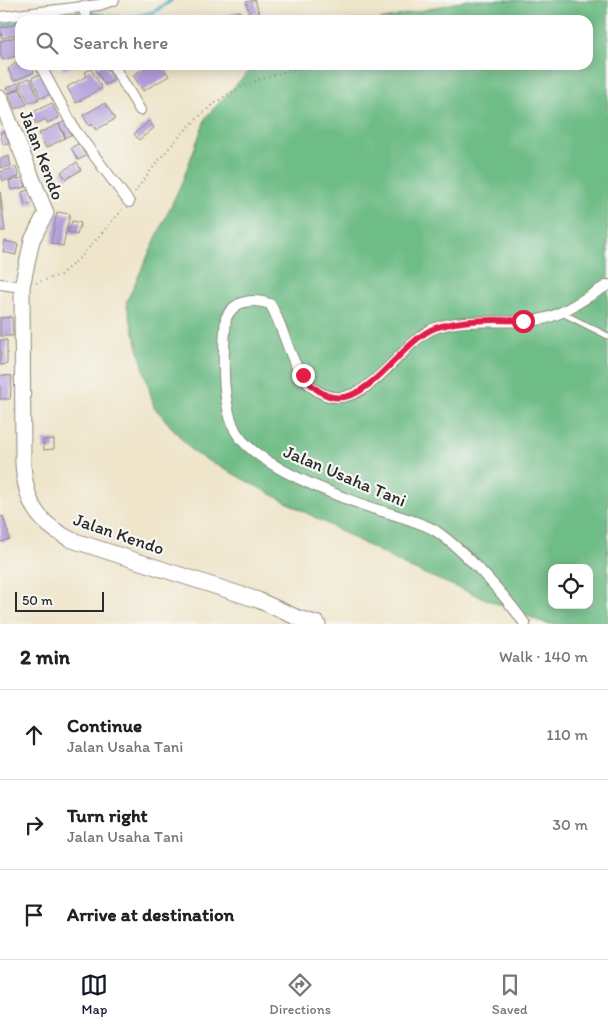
<!DOCTYPE html>
<html lang="en">
<head>
<meta charset="utf-8">
<style>
	body { margin:0; font-family:Itim,sans-serif; background:#f6f6f6; color:#222 }
	.controls { position:absolute; right:15px; bottom:15px; display:grid; overflow:hidden; border-radius:10px; box-shadow:0 2px 12px #0003 }
	.controls button { width:45px; height:45px; display:grid; place-items:center; padding:0; border:0; border-bottom:1px solid #e0e0e0; background:#fff; color:#222; font:25px sans-serif }
	.scale { position:absolute; left:15px; bottom:12px; width:89px; box-sizing:border-box; padding-left:5px; border:2px solid #2b2b2b; border-top:0; font-size:14px; line-height:18px; white-space:nowrap; color:#2b2b2b; -webkit-text-stroke:4px #f6f6f2; paint-order:stroke }
	.stop { position:absolute; width:15px; height:15px; margin:-11px; border:4px solid #e11d48; border-radius:50%; background:#fff }
	.stop.end { background:#e11d48; border-color:#fff; box-shadow:0 1px 5px #0008 }
	.list { margin:0; padding:0; list-style:none }
	h2 { display:flex; justify-content:space-between; align-items:center; height:65px; margin:0; padding:0 20px; font-size:21px }
	h2 small { font-size:16px; font-weight:400; color:#767676 }
	.list li { display:grid; grid-template-columns:32px 1fr auto; gap:15px; align-items:center; box-sizing:border-box; height:90px; padding:0 20px; border-top:1px solid #e0e0e0 }
	.list b { display:block; font-size:19px; white-space:nowrap }
	.list p { margin:0; font-size:16px; white-space:nowrap; color:#767676 }
	.list em { font-size:16px; font-style:normal; color:#767676 }
	.icon { flex:none; width:28px; height:28px; fill:none; stroke:currentColor; stroke-width:2; stroke-linecap:round; stroke-linejoin:round }
	.map { position:relative; flex:none; width:608px; height:624px; overflow:hidden }
	.search { position:absolute; background:#fff; box-shadow:0 2px 12px #0003; left:15px; right:15px; top:15px; height:55px; display:flex; align-items:center; gap:12px; box-sizing:border-box; padding:0 18px; border-radius:15px; color:#767676; font-size:19px }
	.sheet { height:335px; background:#fff }
	nav { display:flex; justify-content:space-around; align-items:center; box-sizing:border-box; height:70px; border-top:1px solid #e0e0e0; background:#fff; font-size:14px; color:#767676 }
	nav a { display:grid; justify-items:center; gap:2px }
	nav .on { color:#111827 }
	.map>svg:first-child { display:block }
	.forest { fill:#6ebc86; stroke:#4c7458; fill-rule:evenodd }
	.lines { fill:none; stroke-linecap:round; stroke-linejoin:round }
	.stream { stroke:#39aab4; stroke-width:4 }
	.building { fill:#b09cda }
	.lane-casing { stroke:#8d887a; stroke-width:7 }
	.street-casing { stroke:#8d887a; stroke-width:12 }
	.secondary-casing { stroke:#8d887a; stroke-width:17 }
	.path { stroke:#8d887a; stroke-width:2; stroke-dasharray:1 4; stroke-linecap:butt }
	.lane { stroke:#fff; stroke-width:5 }
	.street { stroke:#fff; stroke-width:10 }
	.secondary { stroke:#fff; stroke-width:15 }
	.route { stroke:#e11d48; stroke-width:6 }
	.labels { text-anchor:middle; dominant-baseline:central; stroke-width:4.5; stroke-linejoin:round; paint-order:stroke }
	.street-label { font-size:18px; fill:#2b2b2b; stroke:#f6f6f2 }
</style>
</head>
<body>
<div class="map">
<svg width="608" height="624" viewBox="0 0 608 624">
	<rect width="100%" height="100%" fill="#f6f6f2"/>
	<filter id="ink" filterUnits="userSpaceOnUse"><feTurbulence type="fractalNoise" baseFrequency=".02" numOctaves="2"/><feDisplacementMap in="SourceGraphic" scale="10" xChannelSelector="R" yChannelSelector="G"/><feConvolveMatrix kernelMatrix="1 2 1 2 8 2 1 2 1" color-interpolation-filters="sRGB"/></filter>
	<filter id="wash" filterUnits="userSpaceOnUse"><feTurbulence type="fractalNoise" baseFrequency=".0096" numOctaves="4" result="noise"/><feDisplacementMap in="SourceGraphic" scale="20" xChannelSelector="R" yChannelSelector="G"/><feGaussianBlur stdDeviation="1.12" result="paint"/><feColorMatrix in="noise" values="0 0 0 0 0 0 0 0 0 0 0 0 0 0 0 0 0 1.4 0 .05"/><feComposite in="paint" operator="in"/></filter>
	<g filter="url(#wash)">
		<rect width="100%" height="100%" fill="#efe5ca"/>
		<!-- forest -->
		<path class="forest" d="M468,0H608V624H547L410,568L194,453L154,407L126,303L182,182L206,117L248,72L260,65H588V20H380ZM552,568H589V605H552Z"/>
		<g class="lines">
			<!-- stream -->
			<g class="stream">
				<path d="M35,20L86,13L126,19L154,12L171,0"/>
				<path d="M0,26L20,22"/>
			</g>
		</g>
		<g id="blocks">
			<!-- building -->
			<g class="building">
				<path d="M255,0L259,13L250,15L246,2Z"/>
				<path d="M240,11L243,20H232L230,14Z"/>
				<path d="M77,15L79,20H66Z"/>
				<path d="M17,24L19,34L2,38L0,28Z"/>
				<path d="M20,36V55L3,60L0,53V41Z"/>
				<path d="M20,60V65H30L34,72L14,81L8,69Z"/>
				<path d="M61,65H75L63,70Z"/>
				<path d="M101,65H105L114,80L105,85L95,68Z"/>
				<path d="M144,65H162L169,76L143,91L133,75L146,67Z"/>
				<path d="M91,69L102,88L76,103L67,87L87,76L85,72Z"/>
				<path d="M43,73L52,93L41,98L32,78Z"/>
				<path d="M30,78L39,99L29,103L20,82Z"/>
				<path d="M18,83L20,88L9,93L6,88Z"/>
				<path d="M20,89L27,104L15,109L9,94Z"/>
				<path d="M52,103L59,118L47,123L46,119L36,124L31,113Z"/>
				<path d="M105,103L115,119L96,130L92,124L89,126L83,115Z"/>
				<path d="M68,120L75,133L66,137L59,124Z"/>
				<path d="M149,121L154,128L139,140L134,134Z"/>
				<path d="M59,124L65,138L46,148L39,133Z"/>
				<path d="M10,130L13,143L3,145L0,132Z"/>
				<path d="M79,143L86,156L78,160L71,148Z"/>
				<path d="M9,156L11,166L0,168V159Z"/>
				<path d="M77,162L81,170L66,179L61,172Z"/>
				<path d="M16,167L19,177L3,181L0,172Z"/>
				<path d="M23,178L26,187L11,190L9,181Z"/>
				<path d="M31,189L35,203L25,205L22,192Z"/>
				<path d="M0,191L5,231H0Z"/>
				<path d="M57,212L70,214L63,246L51,243Z"/>
				<path d="M72,221L81,223L77,235L68,232Z"/>
				<path d="M5,241L18,244L16,255L3,252Z"/>
				<path d="M12,317L13,336H0V318Z"/>
				<path d="M0,340H7V364L0,365Z"/>
				<path d="M0,375L12,376L10,399H0Z"/>
				<path d="M54,439V449L44,450L43,440Z"/>
				<path d="M3,516L10,539L1,542L0,517Z"/>
			</g>
		</g>
	</g>
	<g filter="url(#ink)">
		<use href="#blocks" fill-opacity="0" stroke="#8d887a" stroke-width="1"/>
		<g class="lines">
			<defs>
				<path id="lane" d="M562,313L608,336"/>
				<g id="street">
					<path d="M83,6L87,20"/>
					<path d="M0,17L99,5L114,0"/>
					<path d="M40,65L75,130L129,202"/>
					<path d="M113,65L140,110"/>
					<path d="M0,284L22,287"/>
					<path d="M525,624C505,595 465,551 436,531C422,522 389,513 372,508C335,495 253,465 235,430C221,401 223,350 226,318C234,300 253,298 270,304C287,331 290,375 319,392C364,418 400,341 435,328C468,316 503,325 537,320C561,317 586,297 608,285"/>
				</g>
				<path id="secondary" d="M0,98L46,213L32,240L22,287L23,464C26,503 36,522 72,540L258,600L298,618L318,624"/>
			</defs>
			<!-- lane casing -->
			<use href="#lane" class="lane-casing"/>
			<!-- street casing -->
			<use href="#street" class="street-casing"/>
			<!-- secondary casing -->
			<use href="#secondary" class="secondary-casing"/>
			<!-- path -->
			<g class="path">
				<path d="M135,192C158,159 196,113 230,93C255,79 283,72 310,65"/>
				<path d="M36,283L60,275L80,258L122,210"/>
			</g>
			<!-- lane -->
			<use href="#lane" class="lane"/>
			<!-- street -->
			<use href="#street" class="street"/>
			<!-- secondary -->
			<use href="#secondary" class="secondary"/>
		</g>
	</g>
	<g class="lines" filter="url(#ink)">
		<!-- route -->
		<path class="route" d="M303,375C352,441 394,343 435,328C462,319 495,319 523,321"/>
	</g>
	<g class="labels">
		<!-- street labels -->
		<g class="street-label">
			<text transform="translate(42 155) rotate(69)">Jalan Kendo</text>
			<text transform="translate(345 476) rotate(23)">Jalan Usaha Tani</text>
			<text transform="translate(119 534) rotate(19)">Jalan Kendo</text>
		</g>
	</g>
</svg>
<div class="controls">
<button><svg class="icon" aria-label="locate" viewBox="0 0 24 24"><circle cx="12" cy="12" r="6"/><path d="M12 2v4M12 18v4M2 12h4M18 12h4"/></svg></button>
</div>
<div class="scale">50 m</div>
<div class="stop" style="left:523px;top:321px"></div>
<div class="stop end" style="left:303px;top:375px"></div>
<div class="search"><svg class="icon" aria-label="search" viewBox="0 0 24 24"><circle cx="10" cy="10" r="6"/><path d="M15 15l6 6"/></svg>Search here</div>
</div>
<section class="sheet">
<h2>2 min<small>Walk · 140 m</small></h2>
<ul class="list">
<li><svg class="icon" aria-label="ahead" viewBox="0 0 24 24"><path d="M12 20V5M6 11l6-6 6 6"/></svg><div><b>Continue</b><p>Jalan Usaha Tani</p></div><em>110 m</em></li>
<li><svg class="icon" aria-label="right" viewBox="0 0 24 24"><path d="M7 20v-9h11M14 6l5 5-5 5"/></svg><div><b>Turn right</b><p>Jalan Usaha Tani</p></div><em>30 m</em></li>
<li><svg class="icon" aria-label="arrive" viewBox="0 0 24 24"><path d="M6 21V4h12l-3 4 3 4H6"/></svg><div><b>Arrive at destination</b></div></li>
</ul>
</section>
<nav>
<a class="on"><svg class="icon" aria-label="map" viewBox="0 0 24 24"><path d="M3 6l6-2 6 2 6-2v14l-6 2-6-2-6 2zM9 4v14M15 6v14"/></svg>Map</a>
<a><svg class="icon" aria-label="directions" viewBox="0 0 24 24"><path d="M12 3l9 9-9 9-9-9zM9 14v-3h6M13 9l2 2-2 2"/></svg>Directions</a>
<a><svg class="icon" aria-label="saved" viewBox="0 0 24 24"><path d="M7 4h10v16l-5-4-5 4z"/></svg>Saved</a>
</nav>
</body>
</html>
